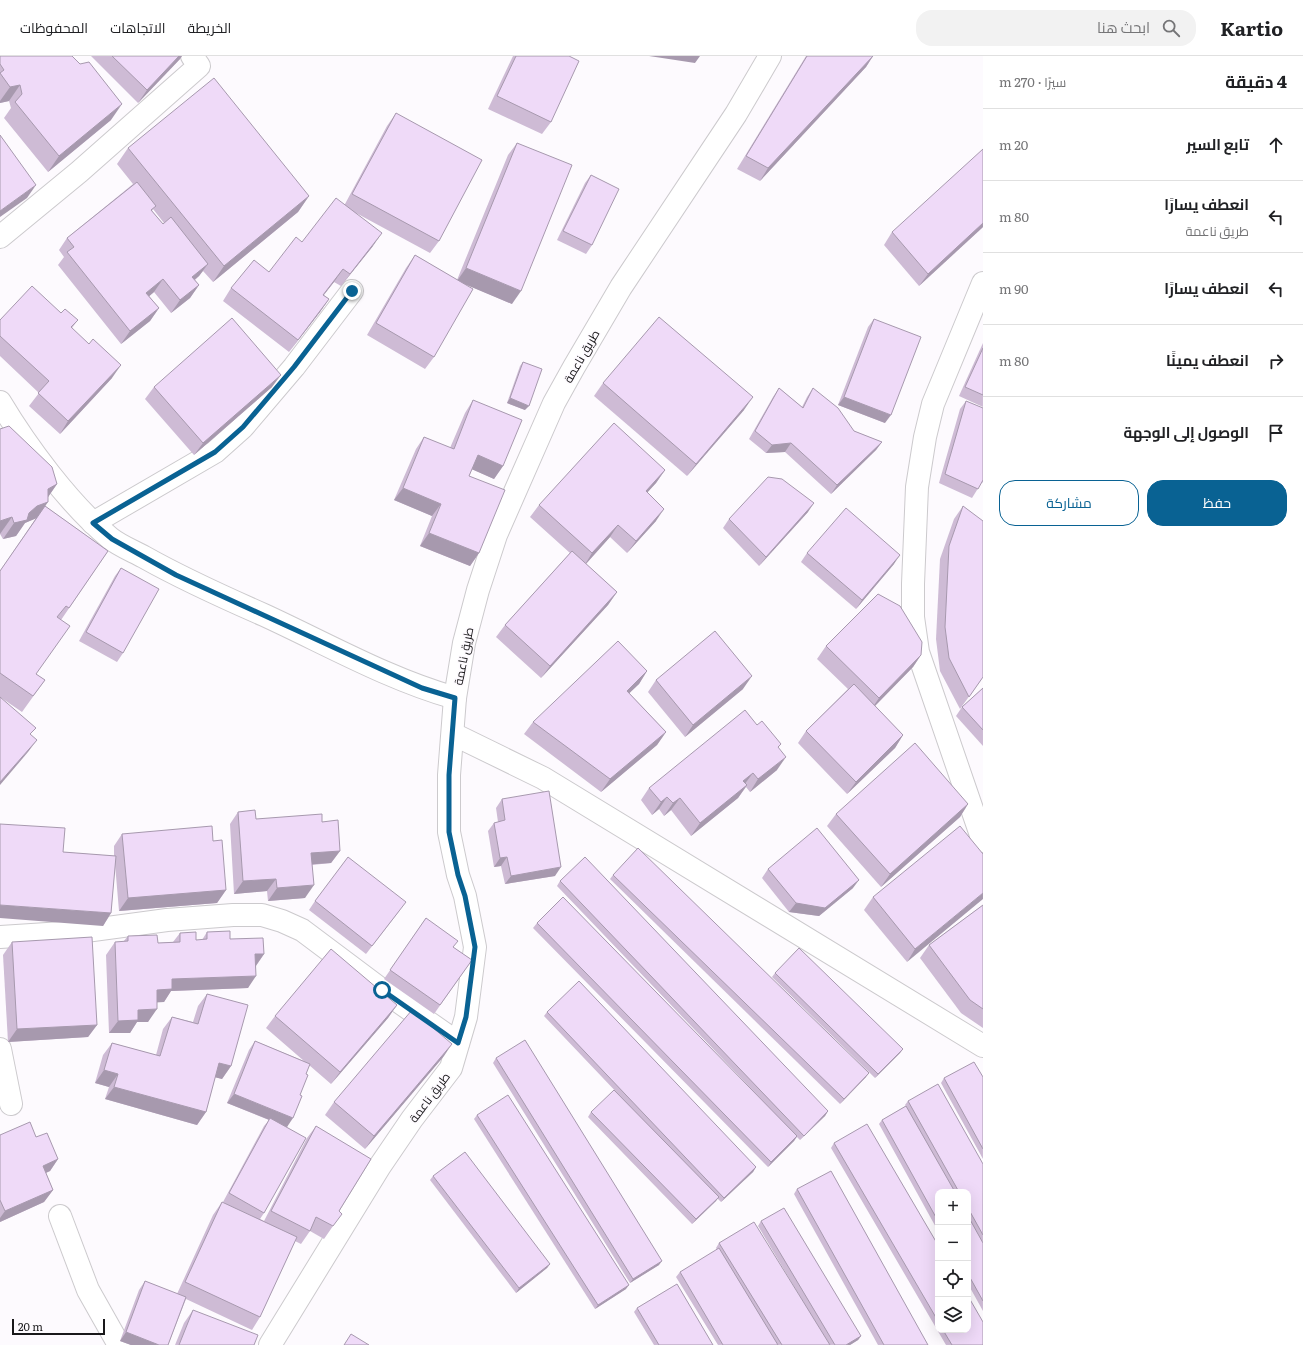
<!DOCTYPE html>
<html lang="ar">
<head>
<meta charset="utf-8">
<style>
	body { margin:0; font-family:Literata,Cairo,serif; background:#f2f2f2; color:#202124; direction:rtl }
	.controls { position:absolute; right:12px; bottom:12px; display:grid; overflow:hidden; border-radius:8px; box-shadow:0 4px 16px #0002 }
	.controls button { width:36px; height:36px; display:grid; place-items:center; padding:0; border:0; border-bottom:1px solid #e0e0e0; background:#fff; color:#202124; font:20px sans-serif }
	.scale { position:absolute; left:12px; bottom:10px; width:93px; box-sizing:border-box; padding-left:4px; border:2px solid #19181a; border-top:0; font-size:11px; line-height:14px; white-space:nowrap; color:#19181a; -webkit-text-stroke:3px #fdfafe; paint-order:stroke }
	.stop { position:absolute; width:12px; height:12px; margin:-9px; border:3px solid #096293; border-radius:50%; background:#fff }
	.stop.end { background:#096293; border-color:#fff; box-shadow:0 1px 4px #0008 }
	.list { margin:0; padding:0; list-style:none }
	h2 { display:flex; justify-content:space-between; align-items:center; height:52px; margin:0; padding:0 16px; font-size:17px }
	h2 small { font-size:13px; font-weight:400; color:#757577 }
	.list li { display:grid; grid-template-columns:26px 1fr auto; gap:12px; align-items:center; box-sizing:border-box; height:72px; padding:0 16px; border-top:1px solid #e0e0e0 }
	.list b { display:block; font-size:15px; white-space:nowrap }
	.list p { margin:0; font-size:13px; white-space:nowrap; color:#757577 }
	.list em { font-size:13px; font-style:normal; color:#757577 }
	.actions { display:flex; gap:8px; padding:12px 16px }
	.actions a { flex:1; padding:9px 0; border:1px solid #096293; border-radius:16px; text-align:center; font-size:14px; color:#096293 }
	.actions .main { background:#096293; color:#fff }
	.icon { flex:none; width:22px; height:22px; fill:none; stroke:currentColor; stroke-width:2; stroke-linecap:round; stroke-linejoin:round }
	.map { position:relative; flex:none; width:983px; height:1289px; overflow:hidden; direction:ltr }
	header { display:flex; align-items:center; gap:24px; box-sizing:border-box; height:56px; padding:0 20px; background:#fff; border-bottom:1px solid #e0e0e0 }
	header strong { font-size:19px }
	nav { display:flex; gap:22px; margin-inline-start:auto; font-size:14px }
	.search { width:280px; height:36px; background:#f2f2f2; display:flex; align-items:center; gap:10px; box-sizing:border-box; padding:0 14px; border-radius:16px; color:#757577; font-size:15px }
	main { display:flex }
	aside { flex:1; background:#fff }
	.map>svg:first-child { display:block }
	.lines { fill:none; stroke-linecap:round; stroke-linejoin:round }
	.street-casing { stroke:#cccacd; stroke-width:24 }
	.street { stroke:#fff; stroke-width:22 }
	.wall { fill:#cebbd5; fill-rule:evenodd }
	.shaded-wall { fill:#a799ae }
	.building { fill:#efdaf8; stroke:#a799ae }
	.route { stroke:#096293; stroke-width:5 }
	.labels { text-anchor:middle; dominant-baseline:central; stroke-width:3; stroke-linejoin:round; paint-order:stroke }
	.street-label { font-size:12px; fill:#19181a; stroke:#fdfafe }
</style>
</head>
<body>
<header>
<strong>Kartio</strong>
<div class="search"><svg class="icon" aria-label="search" viewBox="0 0 24 24"><circle cx="10" cy="10" r="6"/><path d="M15 15l6 6"/></svg>ابحث هنا</div>
<nav><a>الخريطة</a><a>الاتجاهات</a><a>المحفوظات</a></nav>
</header>
<main>
<aside>
<h2>4 دقيقة<small>سيرًا · 270 m</small></h2>
<ul class="list">
<li><svg class="icon" aria-label="ahead" viewBox="0 0 24 24"><path d="M12 20V5M6 11l6-6 6 6"/></svg><div><b>تابع السير</b></div><em>20 m</em></li>
<li><svg class="icon" aria-label="left" viewBox="0 0 24 24"><path d="M17 20v-9H6M10 6l-5 5 5 5"/></svg><div><b>انعطف يسارًا</b><p>طريق ناعمة</p></div><em>80 m</em></li>
<li><svg class="icon" aria-label="left" viewBox="0 0 24 24"><path d="M17 20v-9H6M10 6l-5 5 5 5"/></svg><div><b>انعطف يسارًا</b></div><em>90 m</em></li>
<li><svg class="icon" aria-label="right" viewBox="0 0 24 24"><path d="M7 20v-9h11M14 6l5 5-5 5"/></svg><div><b>انعطف يمينًا</b></div><em>80 m</em></li>
<li><svg class="icon" aria-label="arrive" viewBox="0 0 24 24"><path d="M6 21V4h12l-3 4 3 4H6"/></svg><div><b>الوصول إلى الوجهة</b></div></li>
</ul>
<div class="actions"><a class="main">حفظ</a><a>مشاركة</a></div>
</aside>
<div class="map">
<svg width="983" height="1289" viewBox="0 0 983 1289">
	<rect width="100%" height="100%" fill="#fdfafe"/>
	<g class="lines">
		<defs>
			<g id="street">
				<path d="M0,181L79,116L199,10L192,0"/>
				<path d="M983,227L933,348L925,381L917,431L913,528V561L918,596L983,785"/>
				<path d="M0,346C27,391 69,448 110,482C120,490 133,495 144,501C183,523 223,541 264,559C327,588 388,623 455,642"/>
				<path d="M93,467L215,396L243,371L294,311L352,235"/>
				<path d="M453,678L543,722L983,990"/>
				<path d="M0,881L78,876L167,864L233,859H262L282,865L302,874L382,934L458,987"/>
				<path d="M0,993L11,1048"/>
				<path d="M60,1160L88,1234L119,1289"/>
				<path d="M270,1289L380,1110L412,1063L451,1012L466,961L475,891L465,840L458,819L449,776V719L455,642L464,587L478,534L496,479L554,347L574,311L621,231L736,58L770,0"/>
			</g>
		</defs>
		<!-- street casing -->
		<use href="#street" class="street-casing"/>
		<!-- street -->
		<use href="#street" class="street"/>
	</g>
	<!-- wall -->
	<g class="wall">
		<path d="M0,0L111,64L48,116L4,62L11,52L9,45L0,47Z"/>
		<path d="M91,0H182L180,3L138,47Z"/>
		<path d="M513,0H569L551,66L542,78L488,53Z"/>
		<path d="M806,0H873L866,11L760,125L737,113Z"/>
		<path d="M396,57L439,185L430,197L356,157L373,190L341,230L334,226L324,239L329,243L320,256L289,296L223,245L231,232L269,216L345,148L387,70Z"/>
		<path d="M517,87L512,248L463,227L434,301L425,313L367,279L406,212L415,199L457,224L508,99Z"/>
		<path d="M128,92L309,140L298,156L213,226L203,215L199,220L195,224L199,229L190,242L171,257L154,236L149,240L159,252L150,265L121,288L58,209L64,201L59,194L67,182L133,128L117,108ZM153,153L164,167L163,168L152,155Z"/>
		<path d="M591,119L592,189L586,198L557,184L585,127Z"/>
		<path d="M983,171L919,230L884,189L892,176Z"/>
		<path d="M61,257L78,264L72,272L112,322L60,378L29,350L39,337L0,300V264Z"/>
		<path d="M874,263L885,367L838,349L868,271Z"/>
		<path d="M983,287V351L959,340Z"/>
		<path d="M523,306L525,354L507,347L520,310Z"/>
		<path d="M603,327L744,354L687,420L594,340Z"/>
		<path d="M154,331H272L194,399L145,343Z"/>
		<path d="M779,332L802,351L807,341L813,332L854,375L882,386L876,394L831,438L785,396L766,397L749,383L773,341Z"/>
		<path d="M473,344L503,410L494,423L472,413L469,420L479,497L470,510L420,490L432,460L394,444L416,393L424,381L450,392L465,357Z"/>
		<path d="M966,345L983,352V427L982,426L972,442L939,427L960,353Z"/>
		<path d="M0,373L57,428L48,441L45,450L108,495L61,564L36,618L45,624L22,656L0,641V515L36,462L25,467L16,480L3,483L0,478Z"/>
		<path d="M665,414L656,427L647,436L656,465L627,497L610,481L586,508L617,536L608,549L541,622L496,581L505,569L570,497L530,461L539,449Z"/>
		<path d="M963,450L983,621L960,653L940,615L936,583L940,503L954,463Z"/>
		<path d="M808,456L759,510L723,472L729,463Z"/>
		<path d="M807,497L894,508L856,553L801,506Z"/>
		<path d="M121,512L123,597L117,606L79,585L115,520Z"/>
		<path d="M826,590L921,599L913,611L875,650L903,679L895,692L847,738L798,687L806,675L848,633L817,603Z"/>
		<path d="M647,615L639,628L629,637L666,676L657,689L601,736L524,678L533,666Z"/>
		<path d="M656,624L743,633L685,681L648,636Z"/>
		<path d="M983,632V690L956,660L962,651Z"/>
		<path d="M757,669L781,688L778,692L777,714L750,736L746,731L738,742L691,780L671,754L664,760L659,753L652,759L641,744L649,732Z"/>
		<path d="M502,743L555,820L505,828L501,810L494,811L488,775L494,767L498,766L496,752Z"/>
		<path d="M968,748L960,761L881,831L827,770L836,758Z"/>
		<path d="M238,756L256,763L322,766L340,795L331,807L312,809L305,842L268,845L267,835L234,838L230,768Z"/>
		<path d="M122,778L213,785L226,834L217,847L119,855L115,808L111,857L103,870L63,796L114,800V790Z"/>
		<path d="M983,798L907,906L864,854L873,841Z"/>
		<path d="M768,813L853,832L819,860L789,856L762,822Z"/>
		<path d="M613,819L866,1021L840,1048L610,823Z"/>
		<path d="M560,825L828,1055L825,1060L800,1084L797,1081L794,1085L768,1111L533,872L537,867L762,1044L557,830Z"/>
		<path d="M315,845L400,854L366,898L309,854Z"/>
		<path d="M983,849V972L961,957L920,902L929,889Z"/>
		<path d="M426,862L453,891L472,904L434,958L384,923Z"/>
		<path d="M207,876L230,883L264,898L256,910L248,932L171,935L164,946H157L148,966H137L130,977H109L106,899L115,886H123L128,880L158,887L173,886L180,877L196,884H202Z"/>
		<path d="M12,886L97,969L88,981L8,986L3,899Z"/>
		<path d="M775,917L903,993L900,997L875,1022L772,921Z"/>
		<path d="M207,938L231,1010L222,1023L215,1021L206,1056L197,1069L105,1043L109,1031L95,1027L103,999L112,987L156,999L163,973L172,961L193,966L198,950Z"/>
		<path d="M397,949L388,962L331,1028L309,1009L306,1018L287,1071L264,1157L260,1163L264,1165L307,1082L316,1070L339,1155L333,1170L324,1183L310,1175L301,1188L295,1185L260,1261L252,1274L186,1243L168,1289H131L120,1285L139,1234L145,1225L177,1238L213,1159L222,1146L229,1150L223,1146L264,1070L269,1064L227,1047L249,994L255,985L304,1005L266,972L275,960Z"/>
		<path d="M547,956L756,1111L753,1116L721,1146L717,1142L716,1145L692,1168L588,1061L591,1056L621,1041L544,960Z"/>
		<path d="M444,1000L365,1093L325,1059L334,1046Z"/>
		<path d="M496,1002L659,1209L630,1227L493,1007Z"/>
		<path d="M983,1021V1103L941,1027L944,1022Z"/>
		<path d="M908,1045L983,1108V1255L968,1228V1136H938V1175L879,1068L882,1064L906,1050L905,1049Z"/>
		<path d="M477,1059L626,1233L595,1253L474,1063Z"/>
		<path d="M0,1079L36,1081L58,1103L50,1115L46,1117L53,1134L44,1146L0,1166Z"/>
		<path d="M834,1087L938,1189V1274H968L983,1289H946L831,1092Z"/>
		<path d="M433,1120L550,1208L547,1212L516,1237L430,1124Z"/>
		<path d="M797,1133L928,1289H878L794,1138Z"/>
		<path d="M761,1165L861,1280L858,1284L850,1289H718L676,1221L680,1216L717,1194L716,1192L719,1187L814,1264L758,1170Z"/>
		<path d="M637,1252L713,1289H654L634,1256Z"/>
		<path d="M193,1254L254,1289H175L184,1267Z"/>
	</g>
	<!-- shaded-wall -->
	<g class="shaded-wall">
		<path d="M179,0H182L180,3L138,47L147,34Z"/>
		<path d="M649,0H700L695,7Z"/>
		<path d="M873,0L866,11L760,125L768,112Z"/>
		<path d="M20,29L9,45L0,47V45L10,31Z"/>
		<path d="M122,48L111,64L48,116L59,100Z"/>
		<path d="M36,129L27,142L0,161V155Z"/>
		<path d="M309,140L298,156L213,226L224,210Z"/>
		<path d="M983,167V171L919,230L928,218Z"/>
		<path d="M382,177L373,190L341,230L350,218Z"/>
		<path d="M208,208L199,220L183,233L192,221Z"/>
		<path d="M466,212L521,235L512,248L457,225Z"/>
		<path d="M343,213L334,226L314,251L323,239Z"/>
		<path d="M163,223L154,236L138,250L146,237Z"/>
		<path d="M199,229L190,242L171,257L180,244Z"/>
		<path d="M329,243L320,256L289,296L298,284Z"/>
		<path d="M159,252L150,265L121,288L130,275Z"/>
		<path d="M121,309L112,322L60,378L68,365Z"/>
		<path d="M281,319L272,331L194,399L203,387Z"/>
		<path d="M753,341L744,354L687,420L696,408Z"/>
		<path d="M844,341L891,359L885,367L838,349Z"/>
		<path d="M510,342L529,350L525,354L507,347Z"/>
		<path d="M882,386L876,394L831,438L837,429Z"/>
		<path d="M791,387L785,396L766,397L772,389Z"/>
		<path d="M478,399L503,410L494,423L469,412Z"/>
		<path d="M665,414L656,427L637,448L646,435Z"/>
		<path d="M57,428L46,444L48,433Z"/>
		<path d="M403,432L441,448L432,460L394,444Z"/>
		<path d="M48,446L37,462L25,467L16,480L3,483L14,467L29,457L37,450Z"/>
		<path d="M814,447L808,456L759,510L766,501Z"/>
		<path d="M664,453L656,465L627,497L636,485Z"/>
		<path d="M12,461L0,478V465Z"/>
		<path d="M618,469L610,481L584,510L592,497Z"/>
		<path d="M429,477L479,497L470,510L420,490Z"/>
		<path d="M900,499L894,508L856,553L862,544Z"/>
		<path d="M617,536L608,549L541,622L550,610Z"/>
		<path d="M921,599L913,611L870,655L879,642Z"/>
		<path d="M647,615L639,628L618,648L627,635Z"/>
		<path d="M752,620L743,633L685,681L693,669Z"/>
		<path d="M666,676L657,689L601,736L610,723Z"/>
		<path d="M903,679L895,692L847,738L856,726Z"/>
		<path d="M37,684L28,696L0,729V726Z"/>
		<path d="M786,701L777,714L750,736L758,723Z"/>
		<path d="M753,717L744,729L743,725Z"/>
		<path d="M747,729L738,742L691,780L700,767Z"/>
		<path d="M667,741L659,753L652,759L661,746Z"/>
		<path d="M680,742L671,754L664,760L673,747Z"/>
		<path d="M968,748L960,761L881,831L890,818Z"/>
		<path d="M340,795L331,807L302,809L311,797Z"/>
		<path d="M507,801L501,810L494,811L500,802Z"/>
		<path d="M561,811L555,820L505,828L511,820Z"/>
		<path d="M276,823L267,835L234,838L243,825Z"/>
		<path d="M859,824L853,832L819,860L789,856L796,847Z"/>
		<path d="M314,829L305,842L268,845L277,832Z"/>
		<path d="M226,834L217,847L119,855L128,842Z"/>
		<path d="M983,837V843L907,906L915,893Z"/>
		<path d="M0,849L111,857L103,870L0,862Z"/>
		<path d="M255,898H264L255,911Z"/>
		<path d="M256,920L248,932L171,935L164,946L148,947L157,934L172,923Z"/>
		<path d="M397,949L388,962L331,1028L340,1016Z"/>
		<path d="M157,953L148,966H137L130,977H109L118,965L138,954Z"/>
		<path d="M97,969L88,981L8,986L17,973Z"/>
		<path d="M452,988L444,1000L365,1093L374,1080Z"/>
		<path d="M903,993L900,997L875,1022L878,1018Z"/>
		<path d="M219,1007L231,1010L222,1023L210,1020Z"/>
		<path d="M104,1014L118,1018L109,1031L95,1027Z"/>
		<path d="M869,1017L866,1021L840,1048L844,1043Z"/>
		<path d="M114,1031L206,1056L197,1069L105,1043Z"/>
		<path d="M234,1038L293,1062L287,1071L227,1047Z"/>
		<path d="M828,1055L825,1060L800,1084L804,1080Z"/>
		<path d="M797,1080L794,1085L768,1111L771,1106Z"/>
		<path d="M58,1103L50,1115L34,1122L43,1110Z"/>
		<path d="M756,1111L753,1116L721,1146L724,1142Z"/>
		<path d="M53,1134L44,1146L0,1166V1162L5,1155Z"/>
		<path d="M719,1141L716,1145L692,1168L696,1163Z"/>
		<path d="M662,1205L659,1209L630,1227L633,1223Z"/>
		<path d="M550,1208L547,1212L516,1237L519,1232Z"/>
		<path d="M629,1229L626,1233L595,1253L598,1249Z"/>
		<path d="M126,1276L159,1289H131L120,1285Z"/>
		<path d="M861,1280L858,1284L850,1289H846Z"/>
	</g>
	<!-- building -->
	<g class="building">
		<path d="M0,0H72L80,8L89,6L122,48L59,100L15,46L22,38L20,29L10,31L0,17L4,14L0,8Z"/>
		<path d="M112,0H179L147,34Z"/>
		<path d="M516,0H569L579,5L551,66L497,40Z"/>
		<path d="M807,0H873L768,112L746,100Z"/>
		<path d="M214,22L309,140L224,210L128,92Z"/>
		<path d="M396,57L482,104L439,185L352,138Z"/>
		<path d="M0,79L36,129L0,155Z"/>
		<path d="M517,87L572,109L521,235L466,212Z"/>
		<path d="M983,93V167L928,218L892,176Z"/>
		<path d="M591,119L619,133L592,189L563,175Z"/>
		<path d="M137,126L156,150L151,154L163,168L171,161L208,208L192,221L199,229L180,244L163,223L146,237L159,252L130,275L67,196L74,191L67,182Z"/>
		<path d="M336,142L382,177L350,218L343,213L323,239L329,243L298,284L231,232L254,204L269,216L296,181L302,186Z"/>
		<path d="M415,199L473,233L434,301L376,267Z"/>
		<path d="M32,230L61,257L65,253L78,264L71,271L89,288L93,283L121,309L68,365L38,337L49,325L0,280V264Z"/>
		<path d="M659,261L753,341L696,408L603,327Z"/>
		<path d="M232,262L281,319L203,387L154,331Z"/>
		<path d="M874,263L921,281L891,359L844,341Z"/>
		<path d="M983,292V339L965,331Z"/>
		<path d="M523,306L542,313L529,350L510,342Z"/>
		<path d="M779,332L803,352L813,332L838,352L854,375L882,386L837,429L791,387L772,389L755,375Z"/>
		<path d="M473,344L522,364L503,410L478,399L469,420L505,434L479,497L429,477L441,448L403,432L424,381L454,393Z"/>
		<path d="M966,345L983,352V424L978,433L945,418Z"/>
		<path d="M614,367L665,414L646,435L664,453L636,485L618,469L592,497L539,449Z"/>
		<path d="M9,370L52,411L57,428L48,433V446L37,450L29,457L27,464L14,467L12,461L0,465V373Z"/>
		<path d="M768,421L782,423L814,447L766,501L729,463Z"/>
		<path d="M45,450L108,495L69,552L66,550L57,561L70,570L36,618L45,624L33,640L0,617V515Z"/>
		<path d="M963,450L983,465V621L969,641L949,602L945,571L949,490Z"/>
		<path d="M846,452L900,499L862,544L807,497Z"/>
		<path d="M572,495L617,536L550,610L505,569Z"/>
		<path d="M121,512L159,533L123,597L86,576Z"/>
		<path d="M878,538L900,550L922,586L921,599L879,642L826,590Z"/>
		<path d="M715,575L752,620L693,669L656,624Z"/>
		<path d="M618,585L647,615L627,635L666,676L610,723L533,666Z"/>
		<path d="M854,628L903,679L856,726L806,675Z"/>
		<path d="M983,632V674L962,651Z"/>
		<path d="M0,641L36,672L30,678L37,684L0,726Z"/>
		<path d="M745,654L757,669L762,665L781,688L778,691L786,701L758,723L753,717L743,725L747,729L700,767L680,742L673,747L667,741L661,746L649,732Z"/>
		<path d="M915,687L968,748L890,818L836,758Z"/>
		<path d="M549,735L561,811L511,820L507,801L500,802L494,767L505,764L502,743Z"/>
		<path d="M255,754L256,763L322,758V766L338,764L340,795L311,797L314,829L277,832L276,823L243,825L238,756Z"/>
		<path d="M0,768L65,772L63,796L116,800L111,857L0,849Z"/>
		<path d="M212,770L213,785L222,784L226,834L128,842L122,778Z"/>
		<path d="M960,770L983,798V837L915,893L873,841Z"/>
		<path d="M817,772L859,824L825,852L796,847L768,813Z"/>
		<path d="M638,792L869,1017L844,1043L613,819Z"/>
		<path d="M348,801L406,846L372,890L315,845Z"/>
		<path d="M585,801L828,1055L804,1080L560,825Z"/>
		<path d="M563,841L797,1080L771,1106L537,867Z"/>
		<path d="M983,849V953L970,944L929,889Z"/>
		<path d="M426,862L458,885L453,891L472,904L440,949L390,914Z"/>
		<path d="M230,875V883L263,882L264,898H255L256,920L172,923V933L157,934V953L138,954V964L118,965L115,886L128,885V880L157,879L158,887L180,886V877L196,876V884L207,883V876Z"/>
		<path d="M92,881L97,969L17,973L12,886Z"/>
		<path d="M799,892L903,993L878,1018L775,917Z"/>
		<path d="M331,893L397,949L340,1016L275,960Z"/>
		<path d="M579,925L756,1111L724,1142L547,956Z"/>
		<path d="M207,938L248,949L231,1010L219,1007L206,1056L114,1031L118,1018L104,1014L112,987L160,1000L172,961L198,968Z"/>
		<path d="M412,954L452,988L374,1080L334,1046Z"/>
		<path d="M525,984L662,1205L633,1223L496,1002Z"/>
		<path d="M255,985L310,1008L306,1018L308,1019L300,1039L302,1040L293,1062L234,1038Z"/>
		<path d="M974,1006L983,1021V1093L944,1022Z"/>
		<path d="M938,1028L983,1108V1179L968,1152V1136H959L908,1045Z"/>
		<path d="M614,1034L719,1141L696,1163L591,1056Z"/>
		<path d="M508,1039L629,1229L598,1249L477,1059Z"/>
		<path d="M906,1050L955,1136H938V1165L882,1064Z"/>
		<path d="M270,1062L306,1082L264,1157L229,1137Z"/>
		<path d="M30,1066L36,1081L47,1077L58,1103L43,1110L53,1134L5,1155L0,1144V1079Z"/>
		<path d="M867,1068L938,1189V1265L834,1087Z"/>
		<path d="M316,1070L371,1103L339,1155L342,1158L333,1170L316,1161L310,1175L271,1155Z"/>
		<path d="M465,1096L550,1208L519,1232L433,1120Z"/>
		<path d="M831,1115L928,1289H884L797,1133Z"/>
		<path d="M222,1146L297,1181L260,1261L185,1226Z"/>
		<path d="M784,1152L861,1280L846,1289H835L761,1165Z"/>
		<path d="M968,1160L983,1187V1245L968,1218Z"/>
		<path d="M754,1166L830,1289H782L719,1187Z"/>
		<path d="M719,1192L778,1289H723L680,1216Z"/>
		<path d="M145,1225L186,1241L168,1289H159L126,1276Z"/>
		<path d="M677,1228L713,1289H659L637,1252Z"/>
		<path d="M968,1240L983,1266V1289H952L943,1274H968Z"/>
		<path d="M193,1254L258,1279L254,1289H179Z"/>
		<path d="M351,1278L369,1289H344Z"/>
	</g>
	<g class="lines">
		<!-- route -->
		<path class="route" d="M352,235L294,311L243,371L215,396L93,467L112,483L176,519L422,632L455,642L449,719V776L458,819L465,840L475,891L466,961L458,987L382,934"/>
	</g>
	<g class="labels">
		<!-- street labels -->
		<g class="street-label">
			<text transform="translate(581 300) rotate(-60)">طريق ناعمة</text>
			<text transform="translate(463 600) rotate(-79)">طريق ناعمة</text>
			<text transform="translate(429 1041) rotate(-53)">طريق ناعمة</text>
		</g>
	</g>
</svg>
<div class="controls">
<button>+</button>
<button>−</button>
<button><svg class="icon" aria-label="locate" viewBox="0 0 24 24"><circle cx="12" cy="12" r="6"/><path d="M12 2v4M12 18v4M2 12h4M18 12h4"/></svg></button>
<button><svg class="icon" aria-label="layers" viewBox="0 0 24 24"><path d="M12 4l9 5-9 5-9-5zM3 14l9 5 9-5"/></svg></button>
</div>
<div class="scale">20 m</div>
<div class="stop" style="left:382px;top:934px"></div>
<div class="stop end" style="left:352px;top:235px"></div>
</div>
</main>
</body>
</html>
